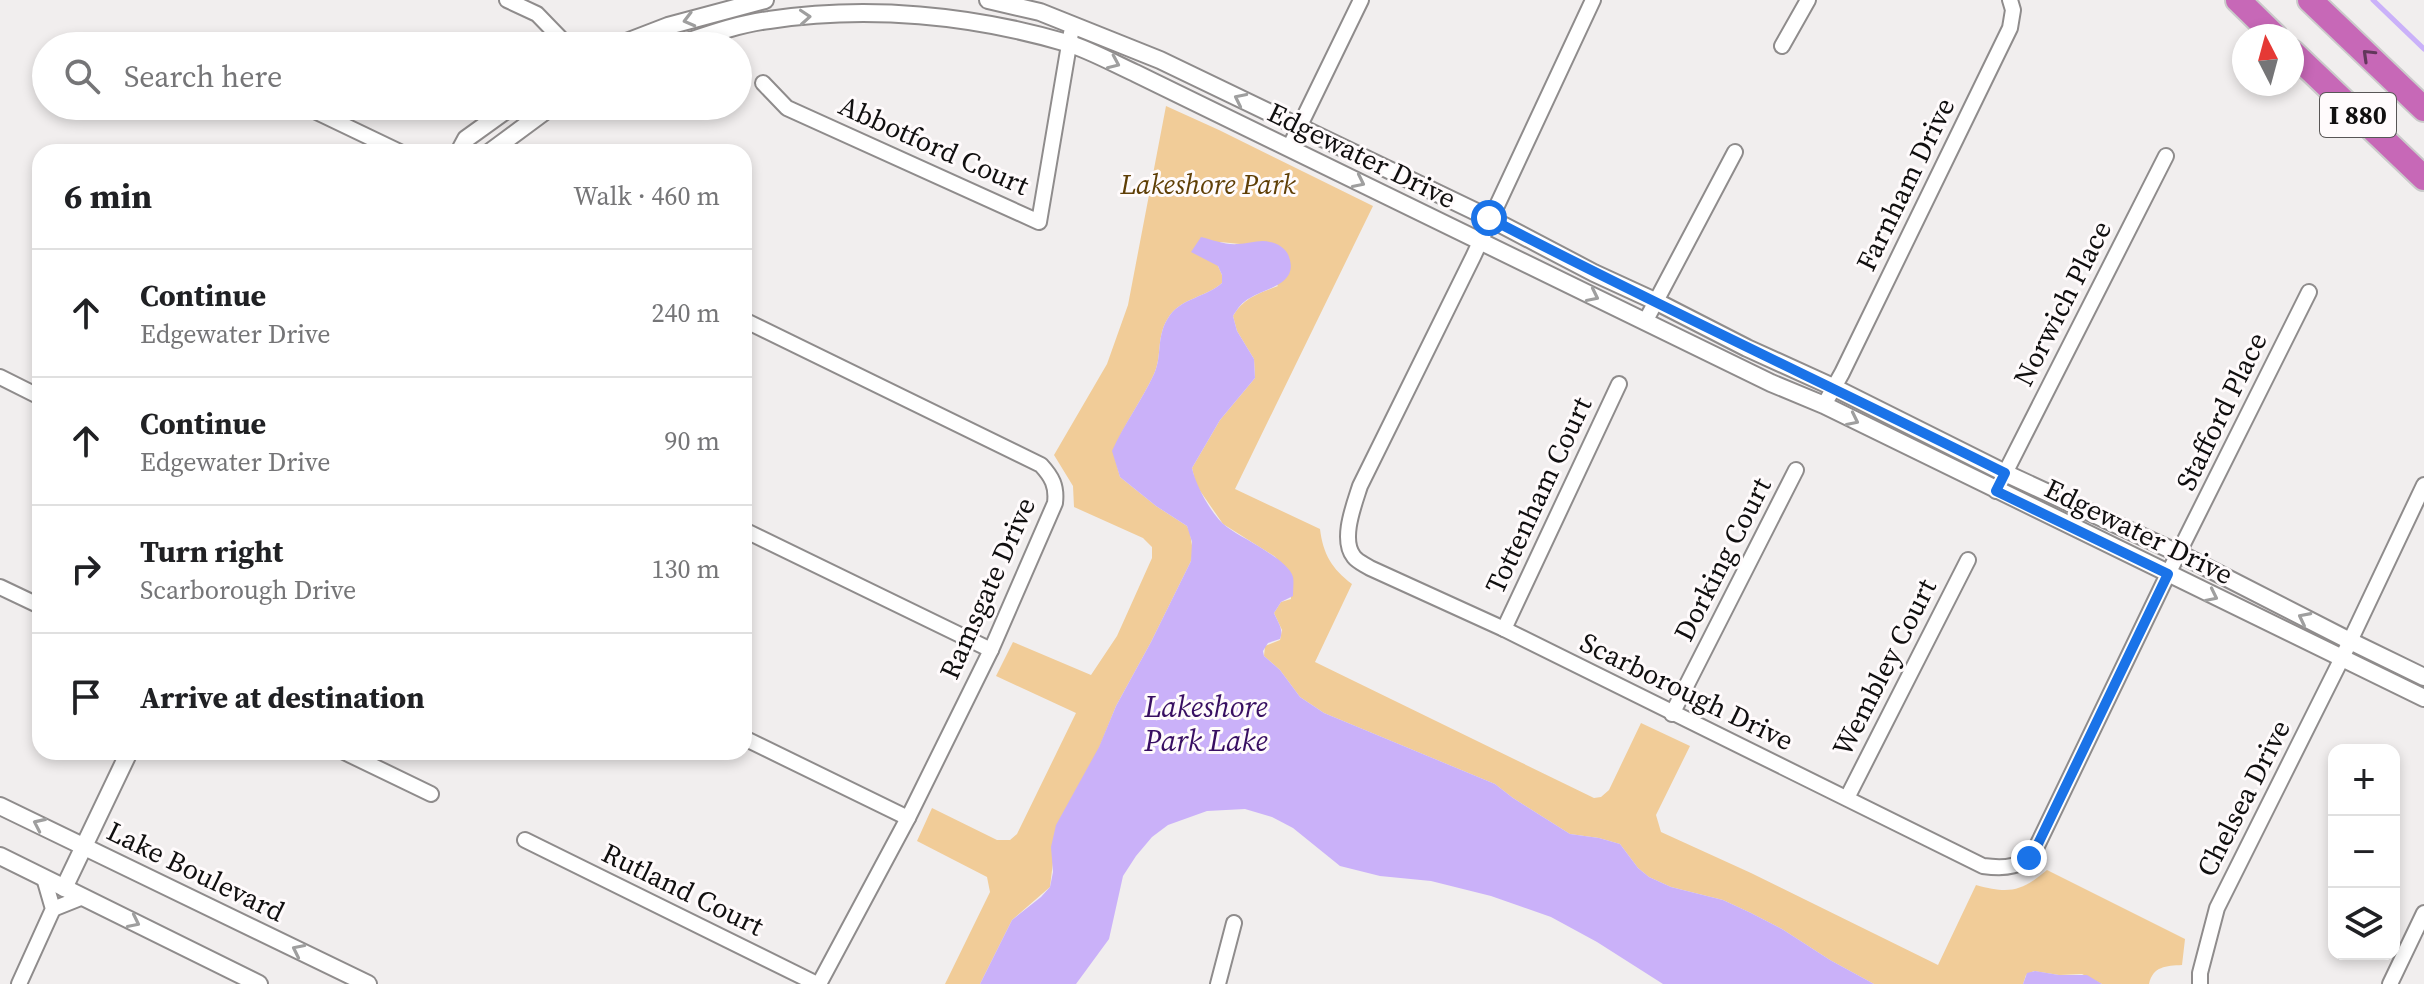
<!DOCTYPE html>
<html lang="en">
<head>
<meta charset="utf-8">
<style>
	body { margin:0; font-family:"Source Serif 4",serif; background:#f6f6f6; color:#202124 }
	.controls { position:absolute; right:24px; bottom:24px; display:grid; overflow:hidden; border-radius:16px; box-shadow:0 4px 12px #0003 }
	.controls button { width:72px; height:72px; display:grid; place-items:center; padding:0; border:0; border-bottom:2px solid #e0e0e0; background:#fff; color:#202124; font:40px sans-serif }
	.compass { position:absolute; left:2232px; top:24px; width:72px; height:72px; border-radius:50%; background:#fff; box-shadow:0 4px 12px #0003; rotate:354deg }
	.stop { position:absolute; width:24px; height:24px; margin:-18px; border:6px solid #1a73e8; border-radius:50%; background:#fff }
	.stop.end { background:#1a73e8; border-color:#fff; box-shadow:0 2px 8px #0008 }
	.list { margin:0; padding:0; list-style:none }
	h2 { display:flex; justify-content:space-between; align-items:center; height:104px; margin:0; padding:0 32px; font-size:34px }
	h2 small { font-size:26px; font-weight:400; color:#757577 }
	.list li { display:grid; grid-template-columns:52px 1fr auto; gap:24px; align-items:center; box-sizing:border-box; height:128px; padding:0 32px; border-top:2px solid #e0e0e0 }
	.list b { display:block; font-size:30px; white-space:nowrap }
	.list p { margin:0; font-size:26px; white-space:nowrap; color:#757577 }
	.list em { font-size:26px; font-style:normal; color:#757577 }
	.icon { flex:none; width:44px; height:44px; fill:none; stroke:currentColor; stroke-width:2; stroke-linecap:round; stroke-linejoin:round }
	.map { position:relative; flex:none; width:2424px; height:984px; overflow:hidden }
	.search { position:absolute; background:#fff; box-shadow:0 4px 12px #0003; left:32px; top:32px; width:720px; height:88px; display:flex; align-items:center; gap:20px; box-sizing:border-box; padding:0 28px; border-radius:44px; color:#757577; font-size:30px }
	.panel { position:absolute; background:#fff; box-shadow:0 4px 12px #0003; left:32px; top:144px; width:720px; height:616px; border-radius:24px }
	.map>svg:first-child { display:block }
	.green { fill:#f1cc98 }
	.water { fill:#cab1f9 }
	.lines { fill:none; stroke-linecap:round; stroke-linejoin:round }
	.stream { stroke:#cab1f9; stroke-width:5 }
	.minor-casing { stroke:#8f8c8c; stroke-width:18 }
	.tertiary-casing { stroke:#8f8c8c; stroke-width:20 }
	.motorway-casing { stroke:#cacaca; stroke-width:28 }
	.minor { stroke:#fff; stroke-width:14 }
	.tertiary { stroke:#fff; stroke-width:16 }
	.motorway { stroke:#c768b7; stroke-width:24 }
	.oneway { stroke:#9f9f9f }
	.oneway2 { stroke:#62375b }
	.route { stroke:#1a73e8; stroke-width:10 }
	.labels { text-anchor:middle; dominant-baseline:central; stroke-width:6; stroke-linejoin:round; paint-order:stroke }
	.shield { fill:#fffbfc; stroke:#585656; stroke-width:2 }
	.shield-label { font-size:26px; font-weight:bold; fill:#100f0f }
	.street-label { font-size:28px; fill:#100f0f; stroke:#fffbfc }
	.park-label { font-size:28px; font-style:italic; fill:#5f3f06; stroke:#fffbfc }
	.water-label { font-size:30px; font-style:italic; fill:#380f62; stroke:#fffbfc }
</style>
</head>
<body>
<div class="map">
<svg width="2424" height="984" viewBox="0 0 2424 984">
	<rect width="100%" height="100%" fill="#f1eeee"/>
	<!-- green -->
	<path class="green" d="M1166,106L1219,130L1373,206L1235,489L1320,529C1323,554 1332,569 1352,584L1315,662L1594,798L1601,797L1609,790L1641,723L1690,746L1656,815L1661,832L1751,873L1938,965L1976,885C2009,894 2021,892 2047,870L2185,939L2182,965C2166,966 2153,966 2149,984H2102L2082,974L2059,975L2034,971L2026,975L2023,984H1874L1830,960L1782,929L1751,913L1723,900L1671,887L1649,877L1638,868L1620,844L1599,838L1570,834L1513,798L1495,784L1324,713L1300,697L1280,670L1264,656L1265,646L1280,640L1282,630L1274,613L1281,602L1291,599L1288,569L1274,556L1223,524L1196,485L1192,468L1220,420L1255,378L1254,359L1237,331L1233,316C1243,298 1260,293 1278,286L1240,244L1220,242L1218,266L1222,275V283C1206,297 1183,298 1170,315C1155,336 1163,355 1154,374C1142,400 1124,424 1113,451L1120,477L1156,506L1187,526L1190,533L1193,552L1191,561L1151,642L1116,706L1053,862L1050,887L1012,920L980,984H945L990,892L987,877L917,841L932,808L997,840H1010L1017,834L1076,713L996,676L1013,642L1091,675L1117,636L1152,558V547L1143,538L1074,507L1073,486L1054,455L1107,364L1128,305Z"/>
	<!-- water -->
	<g class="water">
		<path d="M1201,237C1213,240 1225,245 1238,244C1248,244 1260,239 1270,242C1277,243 1287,249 1289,257C1299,284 1266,288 1250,298C1242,302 1238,308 1233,316L1237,331L1254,359L1255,378L1220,420L1192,468C1196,486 1212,516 1227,527C1243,539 1288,559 1293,577C1294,582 1293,590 1293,596L1281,602L1274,613C1278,623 1284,629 1280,639L1268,643L1263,651L1264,656L1280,670L1300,697L1324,713L1495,784L1513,798L1570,834L1599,838L1620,844L1638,868L1649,877L1671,887L1723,900L1751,913L1782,929L1830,960L1874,984H1663L1597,942L1551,917L1491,896L1431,881L1380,876L1340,866L1293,828L1272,817L1245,809L1207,811L1168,825L1152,837L1136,856L1123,876L1109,939L1076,984H980L1012,920L1041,897L1050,887L1053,872L1051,847L1056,825L1099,747L1116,706L1151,642L1191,561L1192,542L1187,526L1156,506L1120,477L1112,451C1124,424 1142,400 1154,374C1163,355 1155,336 1170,315C1183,298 1206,297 1222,283V275L1218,266L1191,252Z"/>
		<path d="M2035,971L2059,975H2087L2102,984H2023L2027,973Z"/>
	</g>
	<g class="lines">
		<!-- stream -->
		<path class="stream" d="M2373,0L2424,49"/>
		<defs>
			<g id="minor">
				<path d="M507,0L537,14L568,46"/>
				<path d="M1593,0L1473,257L1360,486C1354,505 1340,540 1354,557C1358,562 1364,564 1370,568L1504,629L1983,866C2006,869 2022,868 2036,848L2168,574L2309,292"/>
				<path d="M1782,46L1808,0"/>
				<path d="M763,83L787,108L1039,222L1071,33"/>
				<path d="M304,106L400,152"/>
				<path d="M1289,148L1361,0"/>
				<path d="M744,320L1041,465C1052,477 1057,486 1055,503L991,650L908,818L819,984"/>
				<path d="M1645,322L1735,152"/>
				<path d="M0,377L40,397"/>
				<path d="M1824,405L1842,373L2010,28L2013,10L2010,0"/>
				<path d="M1996,491L2166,156"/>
				<path d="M744,530L991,650"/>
				<path d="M0,587L40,606"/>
				<path d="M1504,629L1619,384"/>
				<path d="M1672,714L1796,470"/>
				<path d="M744,738L908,818"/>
				<path d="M344,752L431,794"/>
				<path d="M1847,798L1968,560"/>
				<path d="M525,840L817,984"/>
				<path d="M53,909L83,897"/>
				<path d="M19,984L53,909L44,878"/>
				<path d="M1218,984L1234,923"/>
				<path d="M2200,984V973L2217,908L2342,658L2424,485"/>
				<path d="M2390,984L2424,913"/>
			</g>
			<g id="tertiary">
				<path d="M988,0L1040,12L1160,60L1489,218L1594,273L1657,302L1747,348L1833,387L2005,473L2180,554L2350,641L2424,677"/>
				<path d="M616,46L668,26L765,0"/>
				<path d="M675,46C705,36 737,24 769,20C868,5 972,15 1067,43C1090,50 1113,63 1135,73L1771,383L1824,405L2424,698"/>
				<path d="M459,152L466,139L512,106"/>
				<path d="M490,152L552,106"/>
				<path d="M0,806L368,984"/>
				<path d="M0,856L259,984"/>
				<path d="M64,888L129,752"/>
			</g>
			<g id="motorway">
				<path d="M2238,0L2275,36"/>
				<path d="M2310,0L2424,109"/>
				<path d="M2292,52L2424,178"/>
			</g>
		</defs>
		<!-- minor casing -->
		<use href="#minor" class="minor-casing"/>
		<!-- tertiary casing -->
		<use href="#tertiary" class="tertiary-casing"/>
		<!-- motorway casing -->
		<use href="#motorway" class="motorway-casing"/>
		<!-- minor -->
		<use href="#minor" class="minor"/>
		<!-- tertiary -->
		<use href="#tertiary" class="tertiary"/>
		<!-- motorway -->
		<use href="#motorway" class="motorway"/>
	</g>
	<!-- one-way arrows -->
	<defs><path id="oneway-chevron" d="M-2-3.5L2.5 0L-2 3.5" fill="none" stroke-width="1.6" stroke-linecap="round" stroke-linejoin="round" transform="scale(2)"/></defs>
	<g class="oneway">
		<use href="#oneway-chevron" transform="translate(805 17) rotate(-4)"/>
		<use href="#oneway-chevron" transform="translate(689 20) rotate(165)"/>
		<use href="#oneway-chevron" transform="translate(1114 63) rotate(24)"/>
		<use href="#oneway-chevron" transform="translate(1240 99) rotate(-154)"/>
		<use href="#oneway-chevron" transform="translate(1359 182) rotate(26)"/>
		<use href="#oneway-chevron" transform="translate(1593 296) rotate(26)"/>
		<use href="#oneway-chevron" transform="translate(1853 420) rotate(26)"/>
		<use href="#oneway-chevron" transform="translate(2212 596) rotate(26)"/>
		<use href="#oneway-chevron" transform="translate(2304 618) rotate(-153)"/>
		<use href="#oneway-chevron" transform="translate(39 824) rotate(-155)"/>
		<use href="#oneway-chevron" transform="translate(134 922) rotate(26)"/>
		<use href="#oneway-chevron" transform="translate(298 950) rotate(-154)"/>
	</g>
	<use class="oneway2" href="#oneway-chevron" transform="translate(2368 55) rotate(-136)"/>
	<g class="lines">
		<!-- route -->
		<path class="route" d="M1489,218C1659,307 1833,387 2005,473L1996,491L2168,574L2036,848L2029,858"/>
	</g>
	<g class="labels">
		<!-- shield labels -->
		<rect class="shield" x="2320" y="93" width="76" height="44" rx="6"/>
		<g class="shield-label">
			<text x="2358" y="115">I 880</text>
		</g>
		<!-- street labels -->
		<g class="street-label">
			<text transform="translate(934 145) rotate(24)">Abbotford Court</text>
			<text transform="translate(1362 155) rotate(26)">Edgewater Drive</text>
			<text transform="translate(1905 184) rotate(-64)">Farnham Drive</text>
			<text transform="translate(2062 303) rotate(-63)">Norwich Place</text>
			<text transform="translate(2221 411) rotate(-64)">Stafford Place</text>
			<text transform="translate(1538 495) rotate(-65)">Tottenham Court</text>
			<text transform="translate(2139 531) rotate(26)">Edgewater Drive</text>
			<text transform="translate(1722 559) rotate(-63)">Dorking Court</text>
			<text transform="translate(987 588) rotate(-66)">Ramsgate Drive</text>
			<text transform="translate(1884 667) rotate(-63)">Wembley Court</text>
			<text transform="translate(1687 691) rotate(26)">Scarborough Drive</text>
			<text transform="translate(2243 798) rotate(-63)">Chelsea Drive</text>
			<text transform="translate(196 871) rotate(26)">Lake Boulevard</text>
			<text transform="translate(683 889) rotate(26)">Rutland Court</text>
		</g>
		<!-- park labels -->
		<g class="park-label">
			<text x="1208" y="184">Lakeshore Park</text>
		</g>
		<!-- water labels -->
		<g class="water-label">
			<text x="1206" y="706">Lakeshore<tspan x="1206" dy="34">Park Lake</tspan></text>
		</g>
	</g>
</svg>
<div class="controls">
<button>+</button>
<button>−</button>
<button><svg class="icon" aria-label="layers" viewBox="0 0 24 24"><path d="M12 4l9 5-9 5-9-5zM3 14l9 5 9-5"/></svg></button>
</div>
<svg class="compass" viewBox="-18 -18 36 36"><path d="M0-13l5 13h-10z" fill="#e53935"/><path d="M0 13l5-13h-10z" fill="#757577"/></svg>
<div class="stop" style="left:1489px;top:218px"></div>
<div class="stop end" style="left:2029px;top:858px"></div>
<div class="search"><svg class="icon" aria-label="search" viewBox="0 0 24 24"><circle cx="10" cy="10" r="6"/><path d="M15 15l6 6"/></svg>Search here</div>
<section class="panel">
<h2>6 min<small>Walk · 460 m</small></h2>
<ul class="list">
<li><svg class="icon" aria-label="ahead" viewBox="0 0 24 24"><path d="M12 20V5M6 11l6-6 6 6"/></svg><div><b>Continue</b><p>Edgewater Drive</p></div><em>240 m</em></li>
<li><svg class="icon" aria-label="ahead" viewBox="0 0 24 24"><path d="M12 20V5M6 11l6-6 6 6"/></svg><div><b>Continue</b><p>Edgewater Drive</p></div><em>90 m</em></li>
<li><svg class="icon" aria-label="right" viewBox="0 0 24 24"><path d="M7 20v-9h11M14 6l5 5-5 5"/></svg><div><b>Turn right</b><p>Scarborough Drive</p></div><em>130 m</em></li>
<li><svg class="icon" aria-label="arrive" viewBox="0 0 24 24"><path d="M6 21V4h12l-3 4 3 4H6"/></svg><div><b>Arrive at destination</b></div></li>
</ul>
</section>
</div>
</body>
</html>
